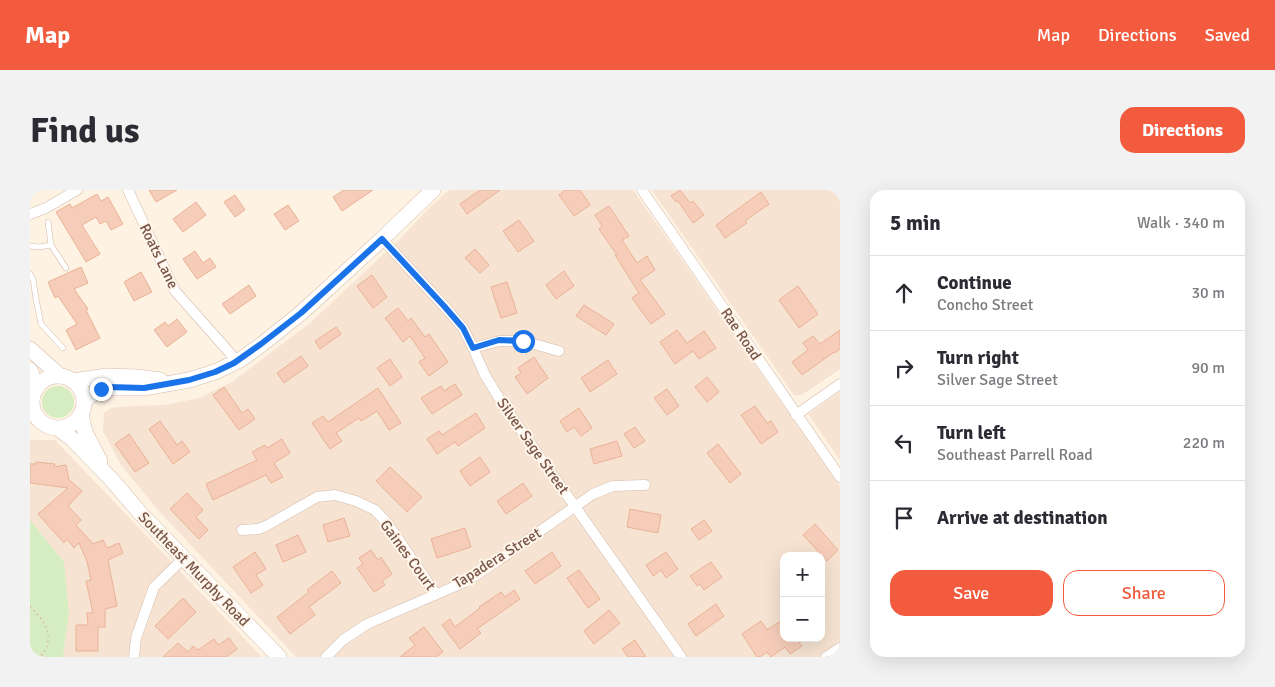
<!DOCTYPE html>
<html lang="en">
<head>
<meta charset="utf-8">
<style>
	body { margin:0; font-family:Signika,sans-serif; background:#f2f2f3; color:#2b2b33 }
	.controls { position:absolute; right:15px; bottom:15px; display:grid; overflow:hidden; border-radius:10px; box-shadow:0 5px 20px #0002 }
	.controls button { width:45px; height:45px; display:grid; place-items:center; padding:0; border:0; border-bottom:1px solid #e1e1e2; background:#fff; color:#2b2b33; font:25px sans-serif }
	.stop { position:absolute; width:15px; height:15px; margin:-11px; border:4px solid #1a73e8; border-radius:50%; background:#fff }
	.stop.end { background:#1a73e8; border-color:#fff; box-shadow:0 1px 5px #0008 }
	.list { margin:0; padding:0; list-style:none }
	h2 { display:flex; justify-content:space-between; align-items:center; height:65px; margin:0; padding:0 20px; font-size:21px }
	h2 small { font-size:16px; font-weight:400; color:#7c7c81 }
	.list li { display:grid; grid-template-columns:32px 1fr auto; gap:15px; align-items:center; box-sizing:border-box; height:75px; padding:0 20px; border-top:1px solid #e1e1e2 }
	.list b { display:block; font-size:19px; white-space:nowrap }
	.list p { margin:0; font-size:16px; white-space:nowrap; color:#7c7c81 }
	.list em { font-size:16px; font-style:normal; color:#7c7c81 }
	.actions { display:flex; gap:10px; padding:15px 20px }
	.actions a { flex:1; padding:11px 0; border:1px solid #f25b3e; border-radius:15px; text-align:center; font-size:18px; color:#f25b3e }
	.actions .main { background:#f25b3e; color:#fff }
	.icon { flex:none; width:28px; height:28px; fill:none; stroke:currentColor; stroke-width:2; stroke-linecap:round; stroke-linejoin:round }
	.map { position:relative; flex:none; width:810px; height:467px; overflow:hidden; border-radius:15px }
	header { display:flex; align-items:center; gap:30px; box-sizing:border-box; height:70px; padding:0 25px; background:#f25b3e; color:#fff }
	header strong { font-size:24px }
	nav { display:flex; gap:28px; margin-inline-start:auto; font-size:18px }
	.intro { display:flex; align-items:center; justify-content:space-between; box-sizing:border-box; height:120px; padding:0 30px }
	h1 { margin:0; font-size:35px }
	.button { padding:12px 22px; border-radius:15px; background:#f25b3e; color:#fff; font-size:18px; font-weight:700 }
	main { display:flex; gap:30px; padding:0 30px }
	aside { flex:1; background:#fff; border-radius:15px; box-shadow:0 5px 20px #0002 }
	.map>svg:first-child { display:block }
	.residential { fill:#f6e3d1; fill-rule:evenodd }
	.green { fill:#d5edc0 }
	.building { fill:#f6cdb9; stroke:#eab297 }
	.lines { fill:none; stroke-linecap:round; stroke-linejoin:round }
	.lane-casing { stroke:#d3baab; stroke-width:6 }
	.street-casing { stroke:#d3baab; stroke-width:11 }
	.secondary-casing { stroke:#d6baa8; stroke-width:16 }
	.path { stroke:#dbb09b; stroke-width:2; stroke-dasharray:1 4; stroke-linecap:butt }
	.lane { stroke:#fff; stroke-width:5 }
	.street { stroke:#fff; stroke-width:10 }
	.secondary { stroke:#fff; stroke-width:15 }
	.route { stroke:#1a73e8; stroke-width:6 }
	.labels { text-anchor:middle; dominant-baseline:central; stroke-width:4; stroke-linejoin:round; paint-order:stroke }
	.street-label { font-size:15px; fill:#795547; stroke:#fff6eb }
</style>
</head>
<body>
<header>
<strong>Map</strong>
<nav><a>Map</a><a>Directions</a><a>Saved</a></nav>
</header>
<div class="intro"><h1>Find us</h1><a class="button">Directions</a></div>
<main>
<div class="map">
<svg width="810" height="467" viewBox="0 0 810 467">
	<rect width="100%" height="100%" fill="#fef2e3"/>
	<!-- residential -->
	<g class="residential">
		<path d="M419,0H603L810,296V467H266L128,320L91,275L73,241L74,223L81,218L100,216L135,215L169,208L202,192L280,133L371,48L400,17ZM754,366H791V448H754Z"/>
		<path d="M622,0H804L810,9V179L772,205H764Z"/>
		<path d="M810,202V270L778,224Z"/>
		<path d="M0,250H25L232,467H33L39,422L34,372L0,330Z"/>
	</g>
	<!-- green -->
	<g class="green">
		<circle cx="28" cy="212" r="16"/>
		<path d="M0,330L34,372L39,422L33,467H0Z"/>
	</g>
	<!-- building -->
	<g class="building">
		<path d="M119,0H147L126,12Z"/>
		<path d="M314,0H343L312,21L303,7Z"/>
		<path d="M450,0H470L437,24L430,14Z"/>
		<path d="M535,0H550L560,15L544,26L529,5Z"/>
		<path d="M650,0L660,13L663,11L674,25L663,33L648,11L646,12L641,6Z"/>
		<path d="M731,2L739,14L715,31L717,33L695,48L686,35Z"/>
		<path d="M67,4L71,11L78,7L93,34L81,40L76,31L70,34L66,27L52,35L70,64L56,72L26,22L40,14L42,18Z"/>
		<path d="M205,5L215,20L205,27L194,12Z"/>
		<path d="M166,12L176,25L153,42L143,29Z"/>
		<path d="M258,15L269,31L255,40L244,24Z"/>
		<path d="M579,16L599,46L592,50L607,73L617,66L625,80L610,90L635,124L621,134L602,108L609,103L585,65H587L569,39L572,36L565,25Z"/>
		<path d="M489,30L504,51L488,62L473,41Z"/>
		<path d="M445,59L459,75L450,83L435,68Z"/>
		<path d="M165,61L173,73L180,68L186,77L167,89L153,69Z"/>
		<path d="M51,77L58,93L44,99L58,119L56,120L70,148L46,160L36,140L47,134L28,106L25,108L18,92Z"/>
		<path d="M534,81L544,96L526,109L516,95Z"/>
		<path d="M111,82L122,102L104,111L94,92Z"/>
		<path d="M342,85L357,107L343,118L327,96Z"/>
		<path d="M477,92L487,123L471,128L461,97Z"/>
		<path d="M219,95L226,106L200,124L192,114Z"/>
		<path d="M768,96L788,124L769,138L749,110Z"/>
		<path d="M554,115L584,134L576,145L546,126Z"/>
		<path d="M368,118L378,131L381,128L395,147L399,144L418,172L399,186L389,172L395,168L380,146L373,152L355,128Z"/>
		<path d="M147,129L157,142L137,157L124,140L135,132L138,136Z"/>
		<path d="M306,137L311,144L290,159L285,151Z"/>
		<path d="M647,140L657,153L674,141L686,158L669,169L663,161L645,174L630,152Z"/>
		<path d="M810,140V159L804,163V162L772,185L762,172L778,160L773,153L783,146L790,154Z"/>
		<path d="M271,166L278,176L254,193L247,183Z"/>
		<path d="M504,167L518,188L497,204L485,187L491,183L488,178Z"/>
		<path d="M360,169L372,187L360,196L347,178Z"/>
		<path d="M578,170L587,184L560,202L551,188Z"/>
		<path d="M677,187L689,202L677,212L665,197Z"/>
		<path d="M425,194L432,205L402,224L391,208L411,196L414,201Z"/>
		<path d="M194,197L212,223L218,219L225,229L209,240L183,205Z"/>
		<path d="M348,198L371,233L359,240L347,221L331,231L329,228L306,243L312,251L300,259L282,233L293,226L298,232Z"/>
		<path d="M637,199L649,216L637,225L624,208Z"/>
		<path d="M725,216L737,233L741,231L748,242L731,254L711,225Z"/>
		<path d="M549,218L562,238L551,246L544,237L537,242L530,231Z"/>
		<path d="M446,223L455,238L428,256L425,252L407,264L397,249L409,241L412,245Z"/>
		<path d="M130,231L147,255L152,251L160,262L143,274L119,239Z"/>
		<path d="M605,237L615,251L604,258L594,244Z"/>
		<path d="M99,244L119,273L105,282L85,254Z"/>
		<path d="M252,249L260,263L244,273L253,287L241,293L236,285L183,310L176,294L227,270L222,262L235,255L237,258Z"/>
		<path d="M587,251L592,266L564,274L560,259Z"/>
		<path d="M688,254L711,284L700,293L677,263Z"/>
		<path d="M450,267L460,282L440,296L430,281Z"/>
		<path d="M6,272L25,274L24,277L36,275L39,290L52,301L38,316L51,330L46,335L63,354L73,350L77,358L89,353L93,363L78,370L87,416L75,419V437H68V461H46V435H58L57,423H63L56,391L61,390L57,371L49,353L44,358L37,349L34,353L8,324L38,298L0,293V274H6Z"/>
		<path d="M360,277L392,307L377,322L346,291Z"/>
		<path d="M493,293L502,306L476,324L467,311Z"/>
		<path d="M157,303L173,320L166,327L178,340L169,349L140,319Z"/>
		<path d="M600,319L631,325L628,343L597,337Z"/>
		<path d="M314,328L320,346L298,352L293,335Z"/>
		<path d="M674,330L682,341L669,350L661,339Z"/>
		<path d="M785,334L808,360L797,371L773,345Z"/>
		<path d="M435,338L441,357L407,368L401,349Z"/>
		<path d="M268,345L276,362L253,372L246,355Z"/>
		<path d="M341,360L348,370L351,367L362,384L352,391L355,395L344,402L327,378L333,374L329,368Z"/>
		<path d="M225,362L236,379L226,385L233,395L221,403L203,377Z"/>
		<path d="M522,362L531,376L505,394L495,381Z"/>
		<path d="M636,362L648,379L636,388L631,380L623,386L616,375Z"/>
		<path d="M681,372L692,387L674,400L670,394L667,396L660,386Z"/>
		<path d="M549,380L570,409L558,418L537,388Z"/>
		<path d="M302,381L311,393L279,417L285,425L260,444L247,427L279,402L277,400Z"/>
		<path d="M484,400L490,409L447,439L451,443L430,459L412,435L420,429L425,437L450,418L449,417L471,402L475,407Z"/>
		<path d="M153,408L166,422L138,449L125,436Z"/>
		<path d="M686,414L694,426L666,446L658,434Z"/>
		<path d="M579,420L590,433L564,454L554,441Z"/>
		<path d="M754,429V448H777L769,453L772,456L760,464L755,457L741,467L737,462L730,467H727L712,444L731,431L737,440Z"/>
		<path d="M394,437L413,462L406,467H370L385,455L379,448Z"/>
		<path d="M199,448L207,459L196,467H133L148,453L158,462L163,456L168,460L184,449L188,455Z"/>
		<path d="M605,450L616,467H598L592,459Z"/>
	</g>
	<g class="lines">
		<defs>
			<g id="lane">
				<path d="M18,32L21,55L36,78"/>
				<path d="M0,56L9,57L21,55"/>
				<path d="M0,84L3,89L6,109L11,134L33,158"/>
			</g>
			<g id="street">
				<path d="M98,0L145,101L207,171"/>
				<path d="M612,0L810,287"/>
				<path d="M0,24L16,18L47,0"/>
				<path d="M352,49L414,116L433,138L443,158L455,185L472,213L651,467"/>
				<path d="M443,158L469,151H493L529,161"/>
				<path d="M766,225L810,194"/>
				<path d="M212,340L228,339L236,336L287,307L305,305L326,311L345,320L358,334L406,404"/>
				<path d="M104,467L106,448L124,397L154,368"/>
				<path d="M296,467L313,450L337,434L435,392L466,372L563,304L583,296L615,295"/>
				<path d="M796,467L810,458"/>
			</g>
			<g id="secondary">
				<path d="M0,159L30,186"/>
				<path d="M0,180L7,198"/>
				<circle cx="28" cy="212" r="26"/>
				<path d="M43,191L77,186L108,187L130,190"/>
				<path d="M54,211L65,202L74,198H114L159,190L185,182L210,170L231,155L271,123L352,49L403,0"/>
				<path d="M51,225L55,242L70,271"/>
				<path d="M29,239L41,248L81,289L111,324L249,467"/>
			</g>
		</defs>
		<!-- lane casing -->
		<use href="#lane" class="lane-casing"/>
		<!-- street casing -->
		<use href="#street" class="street-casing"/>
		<!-- secondary casing -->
		<use href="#secondary" class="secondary-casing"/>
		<!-- path -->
		<path class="path" d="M0,417C15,431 27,448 10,467"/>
		<!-- lane -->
		<use href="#lane" class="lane"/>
		<!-- street -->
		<use href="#street" class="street"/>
		<!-- secondary -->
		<use href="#secondary" class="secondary"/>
	</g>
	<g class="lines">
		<!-- route -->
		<path class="route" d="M71,199L78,197L114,198L159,190L185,182L204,173L231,154L271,123L352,49L414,116L433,138L443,158L469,150L493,151"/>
	</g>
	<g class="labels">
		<!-- street labels -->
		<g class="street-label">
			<text transform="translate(129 66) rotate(64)">Roats Lane</text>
			<text transform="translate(711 144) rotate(56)">Rae Road</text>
			<text transform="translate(503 256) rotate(55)">Silver Sage Street</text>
			<text transform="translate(378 365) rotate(54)">Gaines Court</text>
			<text transform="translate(467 368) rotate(-32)">Tapadera Street</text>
			<text transform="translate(164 379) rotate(46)">Southeast Murphy Road</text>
		</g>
	</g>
</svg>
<div class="controls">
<button>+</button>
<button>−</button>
</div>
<div class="stop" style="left:493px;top:151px"></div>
<div class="stop end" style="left:71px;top:199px"></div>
</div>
<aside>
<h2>5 min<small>Walk · 340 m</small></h2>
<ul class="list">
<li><svg class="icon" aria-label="ahead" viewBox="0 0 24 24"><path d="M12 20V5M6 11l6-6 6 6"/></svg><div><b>Continue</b><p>Concho Street</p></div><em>30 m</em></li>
<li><svg class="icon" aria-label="right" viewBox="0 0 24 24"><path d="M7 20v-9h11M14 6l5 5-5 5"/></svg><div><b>Turn right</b><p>Silver Sage Street</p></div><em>90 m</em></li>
<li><svg class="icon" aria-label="left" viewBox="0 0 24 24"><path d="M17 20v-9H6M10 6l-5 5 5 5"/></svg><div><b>Turn left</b><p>Southeast Parrell Road</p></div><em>220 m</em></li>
<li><svg class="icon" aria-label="arrive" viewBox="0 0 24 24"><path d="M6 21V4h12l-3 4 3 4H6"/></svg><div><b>Arrive at destination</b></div></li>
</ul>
<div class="actions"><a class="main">Save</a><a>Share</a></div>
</aside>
</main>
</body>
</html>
